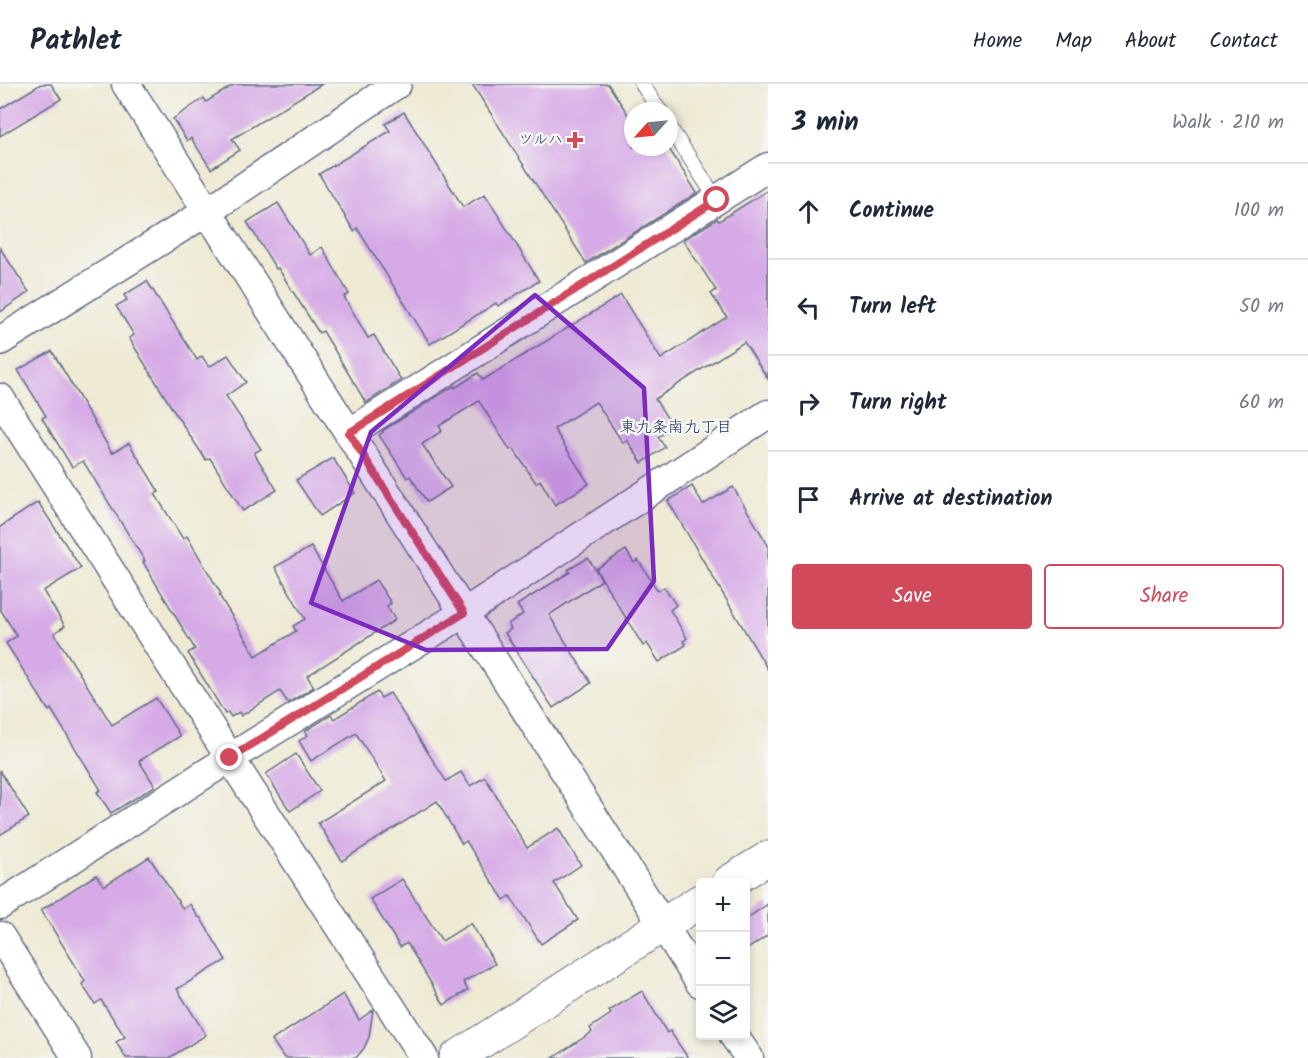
<!DOCTYPE html>
<html lang="en">
<head>
<meta charset="utf-8">
<style>
	body { margin:0; font-family:Kalam,"Klee One",sans-serif; background:#f6f6f7; color:#1f2937 }
	.controls { position:absolute; right:18px; bottom:18px; display:grid; overflow:hidden; border-radius:6px; box-shadow:0 3px 9px #0003 }
	.controls button { width:54px; height:54px; display:grid; place-items:center; padding:0; border:0; border-bottom:2px solid #e0e1e3; background:#fff; color:#1f2937; font:30px sans-serif }
	.compass { position:absolute; left:624px; top:18px; width:54px; height:54px; border-radius:50%; background:#fff; box-shadow:0 3px 9px #0003; rotate:243deg }
	.stop { position:absolute; width:18px; height:18px; margin:-14px; border:4px solid #d1495b; border-radius:50%; background:#fff }
	.stop.end { background:#d1495b; border-color:#fff; box-shadow:0 2px 6px #0008 }
	.list { margin:0; padding:0; list-style:none }
	h2 { display:flex; justify-content:space-between; align-items:center; height:78px; margin:0; padding:0 24px; font-size:26px }
	h2 small { font-size:20px; font-weight:400; color:#747a83 }
	.list li { display:grid; grid-template-columns:39px 1fr auto; gap:18px; align-items:center; box-sizing:border-box; height:96px; padding:0 24px; border-top:2px solid #e0e1e3 }
	.list b { display:block; font-size:22px; white-space:nowrap }
	.list em { font-size:20px; font-style:normal; color:#747a83 }
	.actions { display:flex; gap:12px; padding:18px 24px }
	.actions a { flex:1; padding:14px 0; border:2px solid #d1495b; border-radius:6px; text-align:center; font-size:21px; color:#d1495b }
	.actions .main { background:#d1495b; color:#fff }
	.icon { flex:none; width:33px; height:33px; fill:none; stroke:currentColor; stroke-width:2; stroke-linecap:round; stroke-linejoin:round }
	.map { position:relative; flex:none; width:768px; height:974px; overflow:hidden }
	header { display:flex; align-items:center; gap:36px; box-sizing:border-box; height:84px; padding:0 30px; background:#fff; border-bottom:2px solid #e0e1e3 }
	header strong { font-size:28px }
	nav { display:flex; gap:33px; margin-inline-start:auto; font-size:21px }
	main { display:flex }
	aside { flex:1; background:#fff }
	.map>svg:first-child { display:block }
	.building { fill:#d6aae6 }
	.lines { fill:none; stroke-linecap:round; stroke-linejoin:round }
	.lane-casing { stroke:#657087; stroke-width:16 }
	.street-casing { stroke:#657087; stroke-width:31 }
	.secondary-casing { stroke:#657087; stroke-width:35 }
	.lane { stroke:#fff; stroke-width:14 }
	.street { stroke:#fff; stroke-width:28 }
	.secondary { stroke:#fff; stroke-width:33 }
	.route { stroke:#d1495b; stroke-width:8 }
	.marked { fill:#7b2cbf; fill-opacity:0.2; stroke:#7b2cbf; stroke-width:4.5; stroke-linejoin:round }
	.poi-dot { fill:#d1495b; stroke:#f6f6f2; stroke-width:2 }
	.labels { text-anchor:middle; dominant-baseline:central; stroke-width:5; stroke-linejoin:round; paint-order:stroke }
	.poi-label { font-size:15px; fill:#1b2f5e; stroke:#f6f6f2; text-anchor:end }
	.neighbourhood-label { font-size:16px; fill:#1b2f5e; stroke:#f6f6f2 }
</style>
</head>
<body>
<header>
<strong>Pathlet</strong>
<nav><a>Home</a><a>Map</a><a>About</a><a>Contact</a></nav>
</header>
<main>
<div class="map">
<svg width="768" height="974" viewBox="0 0 768 974">
	<rect width="100%" height="100%" fill="#f6f6f2"/>
	<filter id="ink" filterUnits="userSpaceOnUse"><feTurbulence type="fractalNoise" baseFrequency=".0167" numOctaves="2"/><feDisplacementMap in="SourceGraphic" scale="12" xChannelSelector="R" yChannelSelector="G"/><feConvolveMatrix kernelMatrix="1 2 1 2 8 2 1 2 1" color-interpolation-filters="sRGB"/></filter>
	<filter id="wash" filterUnits="userSpaceOnUse"><feTurbulence type="fractalNoise" baseFrequency=".008" numOctaves="4" result="noise"/><feDisplacementMap in="SourceGraphic" scale="24" xChannelSelector="R" yChannelSelector="G"/><feGaussianBlur stdDeviation="1.35" result="paint"/><feColorMatrix in="noise" values="0 0 0 0 0 0 0 0 0 0 0 0 0 0 0 0 0 1.4 0 .05"/><feComposite in="paint" operator="in"/></filter>
	<g filter="url(#wash)">
		<rect width="100%" height="100%" fill="#eeead4"/>
		<g id="blocks">
			<!-- building -->
			<g class="building">
				<path d="M41,0H51L61,15L0,52V25Z"/>
				<path d="M235,0H322L232,55L240,66L211,85L191,54L187,57L173,35L204,14L206,18Z"/>
				<path d="M472,0H608L629,32L633,30V63H668L697,109L586,179Z"/>
				<path d="M404,28L463,123L485,110L539,197L498,222L496,219L430,260L357,144L354,147L319,90L390,47L385,40Z"/>
				<path d="M768,106V295L744,258L655,315L673,343L658,353L665,363L642,379L627,356L623,359L596,318L554,345L589,400L555,421L540,396L536,399L513,364L510,366L479,317L439,342L442,347L422,360L451,403L427,418L410,392L407,394L379,351L383,348L382,347L454,302L455,304L478,289L483,296L621,211L661,275L727,233L711,210L716,206L683,156L717,135L719,137Z"/>
				<path d="M278,119L310,171L322,163L349,210L344,213L368,254L374,251L401,296L366,319L323,247L319,249L278,184L276,185L247,138Z"/>
				<path d="M0,164L29,208L0,228Z"/>
				<path d="M147,197L197,276L202,272L209,283L228,271L246,298L226,312L261,365L254,369L277,406L243,427L210,374L206,376L175,329L129,254L134,251L116,222L127,216L124,211Z"/>
				<path d="M52,267L112,369L129,359L159,408L155,410L183,455L187,452L221,510L219,511L256,572L296,547L293,542L305,535L275,483L311,463L343,517L376,496L391,519L387,522L395,536L307,592L314,603L288,619L280,607L241,632L239,628L231,633L228,628L225,630L188,569L195,565L143,478L145,477L83,377L72,383L42,334L46,332L18,286Z"/>
				<path d="M333,374L355,409L320,432L296,396Z"/>
				<path d="M692,402L703,421L733,403L768,461V586L668,417Z"/>
				<path d="M38,418L81,484L43,507L65,542L54,549L112,641L156,614L180,652L139,677L155,702L111,729L97,708L101,706L51,625L49,627L6,559L17,552L0,525V443Z"/>
				<path d="M626,466L634,479L638,476L658,507L664,503L676,521L670,526L687,554L683,557L686,561L659,578L647,559L643,562L596,485Z"/>
				<path d="M588,474L602,496L549,531L591,599L553,624L505,549L511,545L508,540L523,530L517,521L570,488L568,486Z"/>
				<path d="M377,608L381,614L390,609L446,697L461,688L470,702L485,693L527,764L558,744L581,781L554,799L578,836L541,860L510,812L504,816L466,757L462,760L437,717L342,777L318,739L386,697L356,649L311,677L299,657L308,651L305,647L331,631L334,635Z"/>
				<path d="M296,670L320,707L290,727L266,690Z"/>
				<path d="M0,687L29,733L0,751Z"/>
				<path d="M149,773L183,825L190,820L198,833H200L226,876L177,905L206,951L169,974H126L116,958L125,953L101,916L95,920L82,900L85,897L41,826L96,791L104,802Z"/>
				<path d="M402,795L442,857L471,839L495,880L463,898L468,906L444,921L407,859L400,863L370,815Z"/>
				<path d="M768,820V851L746,866V835Z"/>
				<path d="M642,907L667,949L670,947L688,974H553L592,948L590,944L611,930L609,927Z"/>
				<path d="M343,910L359,936L373,926L369,953L364,964L356,974H284L272,956Z"/>
			</g>
		</g>
	</g>
	<g filter="url(#ink)">
		<use href="#blocks" fill-opacity="0" stroke="#657087" stroke-width="1.5"/>
		<g class="lines">
			<defs>
				<g id="lane">
					<path d="M642,0L660,27"/>
					<path d="M669,42L717,116"/>
				</g>
				<g id="street">
					<path d="M126,0L700,899"/>
					<path d="M0,257L208,127L397,0"/>
					<path d="M0,314L230,674L424,974"/>
					<path d="M349,349L768,83"/>
					<path d="M0,821L230,674L464,529L768,330"/>
					<path d="M0,852L77,974"/>
					<path d="M734,952L749,974"/>
				</g>
				<g id="secondary">
					<path d="M729,798L768,774"/>
					<path d="M456,974L700,817"/>
				</g>
			</defs>
			<!-- lane casing -->
			<use href="#lane" class="lane-casing"/>
			<!-- street casing -->
			<use href="#street" class="street-casing"/>
			<!-- secondary casing -->
			<use href="#secondary" class="secondary-casing"/>
			<!-- lane -->
			<use href="#lane" class="lane"/>
			<!-- street -->
			<use href="#street" class="street"/>
			<!-- secondary -->
			<use href="#secondary" class="secondary"/>
		</g>
	</g>
	<g class="lines" filter="url(#ink)">
		<!-- route -->
		<path class="route" d="M230,674L464,529L349,349L717,116"/>
	</g>
	<!-- marked area -->
	<path class="marked" d="M535,211L644,304L654,497L607,565L426,566L311,519L371,348Z"/>
	<!-- markers -->
	<path class="poi-dot" d="M572 47h6v6h6v6h-6v6h-6v-6h-6v-6h6z"/>
	<g class="labels">
		<!-- poi labels -->
		<g class="poi-label">
			<text x="563" y="56">ツルハ</text>
		</g>
		<!-- neighbourhood labels -->
		<g class="neighbourhood-label">
			<text x="676" y="343">東九条南九丁目</text>
		</g>
	</g>
</svg>
<div class="controls">
<button>+</button>
<button>−</button>
<button><svg class="icon" aria-label="layers" viewBox="0 0 24 24"><path d="M12 4l9 5-9 5-9-5zM3 14l9 5 9-5"/></svg></button>
</div>
<svg class="compass" viewBox="-18 -18 36 36"><path d="M0-13l5 13h-10z" fill="#e53935"/><path d="M0 13l5-13h-10z" fill="#747a83"/></svg>
<div class="stop" style="left:717px;top:116px"></div>
<div class="stop end" style="left:230px;top:674px"></div>
</div>
<aside>
<h2>3 min<small>Walk · 210 m</small></h2>
<ul class="list">
<li><svg class="icon" aria-label="ahead" viewBox="0 0 24 24"><path d="M12 20V5M6 11l6-6 6 6"/></svg><div><b>Continue</b></div><em>100 m</em></li>
<li><svg class="icon" aria-label="left" viewBox="0 0 24 24"><path d="M17 20v-9H6M10 6l-5 5 5 5"/></svg><div><b>Turn left</b></div><em>50 m</em></li>
<li><svg class="icon" aria-label="right" viewBox="0 0 24 24"><path d="M7 20v-9h11M14 6l5 5-5 5"/></svg><div><b>Turn right</b></div><em>60 m</em></li>
<li><svg class="icon" aria-label="arrive" viewBox="0 0 24 24"><path d="M6 21V4h12l-3 4 3 4H6"/></svg><div><b>Arrive at destination</b></div></li>
</ul>
<div class="actions"><a class="main">Save</a><a>Share</a></div>
</aside>
</main>
</body>
</html>
